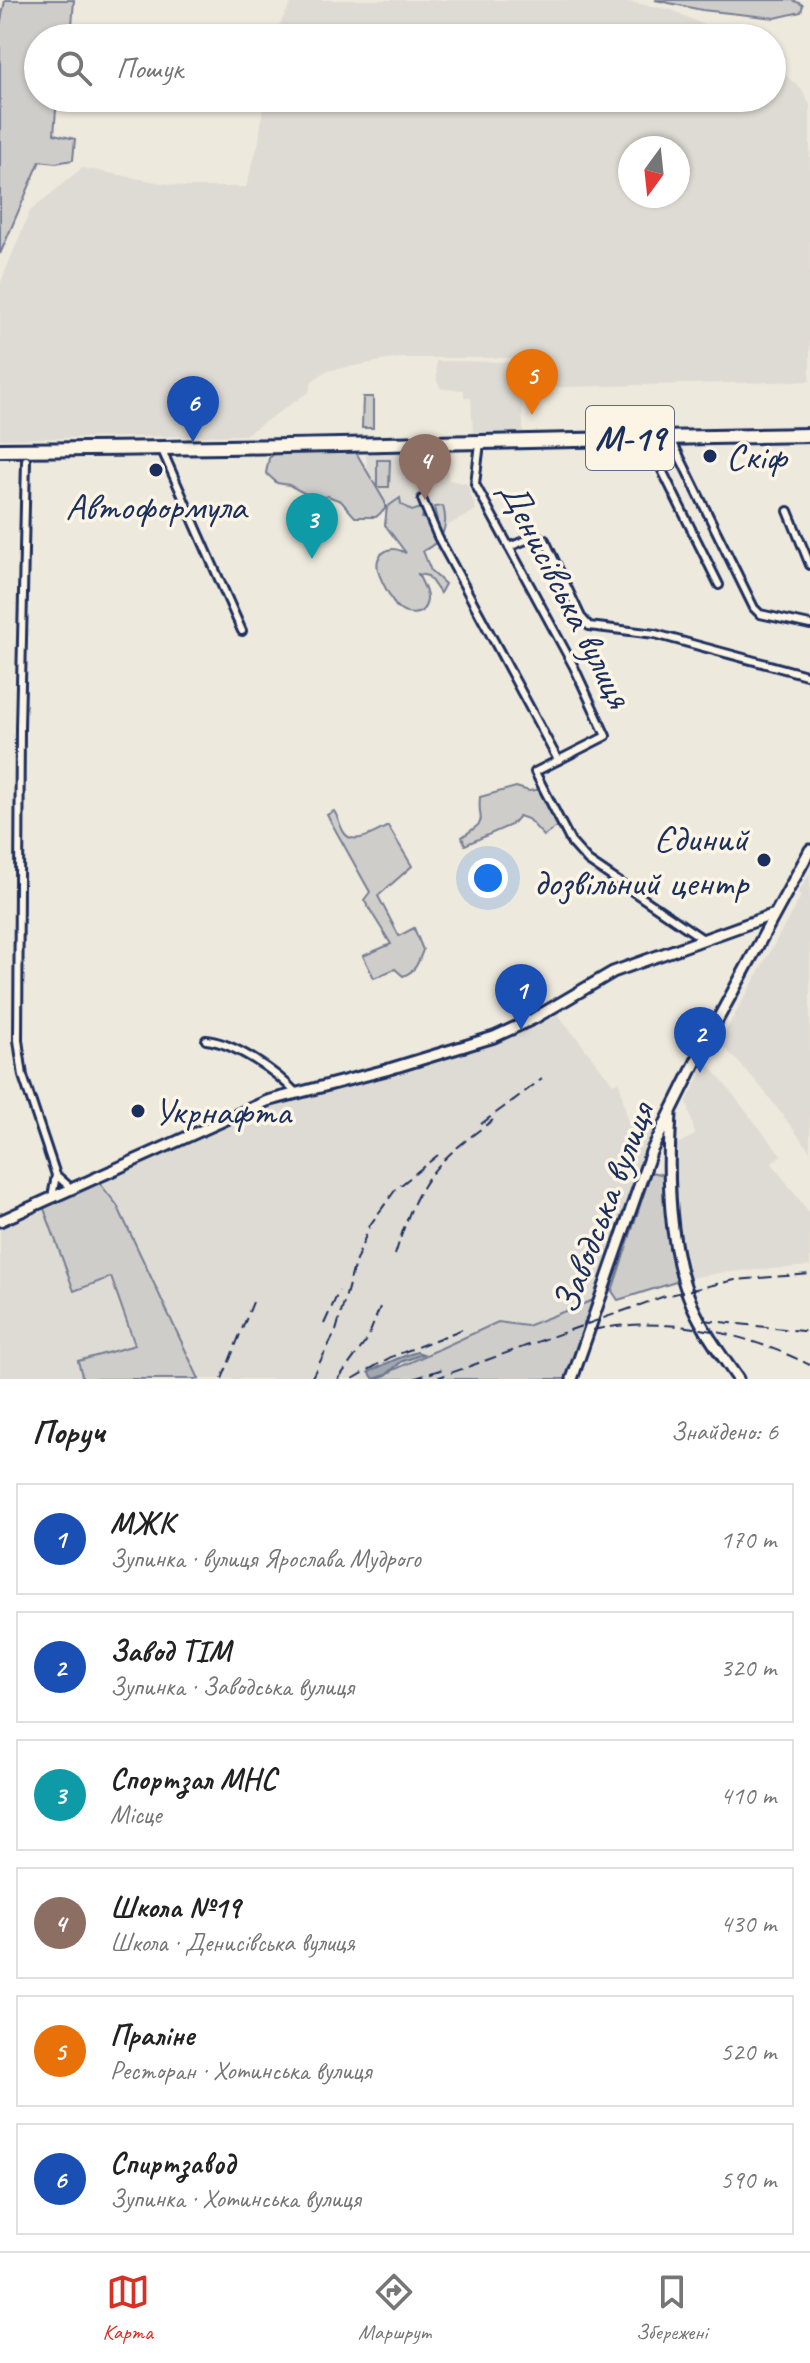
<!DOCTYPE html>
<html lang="uk">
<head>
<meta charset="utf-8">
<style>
	body { margin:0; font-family:Caveat,sans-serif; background:#f2f2f2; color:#222 }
	.compass { position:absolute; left:618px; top:136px; width:72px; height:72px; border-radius:50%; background:#fff; box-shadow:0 2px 6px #0004; rotate:195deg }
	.you { position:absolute; left:488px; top:878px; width:28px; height:28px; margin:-20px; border:6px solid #fff; border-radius:50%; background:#1a73e8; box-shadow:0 0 0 12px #1a73e833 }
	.badge { display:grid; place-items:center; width:52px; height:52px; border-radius:50%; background:#d93025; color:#fff; font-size:26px; font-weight:700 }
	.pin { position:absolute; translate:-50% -66px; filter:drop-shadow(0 2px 4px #0008) }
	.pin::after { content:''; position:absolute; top:42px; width:28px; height:24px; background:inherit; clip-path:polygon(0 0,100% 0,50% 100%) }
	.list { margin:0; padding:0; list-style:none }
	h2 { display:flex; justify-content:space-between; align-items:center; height:104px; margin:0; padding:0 32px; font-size:34px }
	h2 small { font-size:26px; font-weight:400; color:#767676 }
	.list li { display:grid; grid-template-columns:52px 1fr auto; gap:24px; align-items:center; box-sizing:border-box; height:112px; margin:0 16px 16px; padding:0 16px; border:2px solid #e0e0e0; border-radius:0px }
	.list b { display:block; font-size:30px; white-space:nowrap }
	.list p { margin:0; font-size:26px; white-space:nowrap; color:#767676 }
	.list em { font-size:26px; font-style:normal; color:#767676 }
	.icon { flex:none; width:44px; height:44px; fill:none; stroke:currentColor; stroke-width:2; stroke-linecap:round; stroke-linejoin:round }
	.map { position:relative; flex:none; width:810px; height:1379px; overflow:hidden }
	.search { position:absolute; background:#fff; box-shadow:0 2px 6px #0004; left:24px; right:24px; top:24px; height:88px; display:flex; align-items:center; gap:20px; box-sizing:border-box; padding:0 28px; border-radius:44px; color:#767676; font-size:30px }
	.sheet { height:872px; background:#fff }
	nav { display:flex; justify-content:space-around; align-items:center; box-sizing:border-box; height:112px; border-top:2px solid #e0e0e0; background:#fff; font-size:22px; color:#767676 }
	nav a { display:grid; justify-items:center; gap:4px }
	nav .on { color:#d93025 }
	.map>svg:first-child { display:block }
	.built { fill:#dedbd4; fill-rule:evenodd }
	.green { fill:#cfcdca; stroke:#757e94; stroke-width:2 }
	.water { fill:#a2a7af; stroke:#6c778f; stroke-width:2 }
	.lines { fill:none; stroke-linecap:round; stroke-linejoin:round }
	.street-casing { stroke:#1b2f5e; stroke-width:12 }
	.secondary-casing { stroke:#1b2f5e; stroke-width:15 }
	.highway-casing { stroke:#1b2f5e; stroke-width:18 }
	.street { stroke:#fcf5e5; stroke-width:6 }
	.secondary { stroke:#fcf5e5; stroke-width:9 }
	.highway { stroke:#fcf5e5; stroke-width:12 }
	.rail { stroke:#1b2f5e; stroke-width:2; stroke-dasharray:12 6; stroke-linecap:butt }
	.poi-dot { fill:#1b2f5e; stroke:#fcf5e5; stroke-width:3 }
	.labels { text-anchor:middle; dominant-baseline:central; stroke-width:7; stroke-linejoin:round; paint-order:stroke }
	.shield { fill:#fcf5e5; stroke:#5e6a86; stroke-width:2 }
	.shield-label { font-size:36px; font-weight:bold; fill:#1b2f5e }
	.poi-label { font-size:38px; fill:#1b2f5e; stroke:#fcf5e5; text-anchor:start }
	.street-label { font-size:38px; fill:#1b2f5e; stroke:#fcf5e5 }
</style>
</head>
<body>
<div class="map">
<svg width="810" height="1379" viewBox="0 0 810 1379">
	<rect width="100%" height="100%" fill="#eee9dd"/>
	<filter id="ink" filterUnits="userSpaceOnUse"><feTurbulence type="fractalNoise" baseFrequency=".0125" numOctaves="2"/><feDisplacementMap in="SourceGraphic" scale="16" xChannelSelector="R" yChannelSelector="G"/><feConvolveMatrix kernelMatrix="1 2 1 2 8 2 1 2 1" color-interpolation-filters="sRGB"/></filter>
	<g filter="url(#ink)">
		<!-- built -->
		<g class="built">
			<path d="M293,0H618L672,10L732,38H272Z"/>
			<path d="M772,64L801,89L810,105V381L522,388L523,432L473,434L471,398L464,397V390L441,389L437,381L436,361L520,362L521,358H399L326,371L312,381L309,392L245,435L0,439V284L30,211L82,168L184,187H246L259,141L264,98H772ZM630,148H678V196H630Z"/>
			<path d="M365,449L444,451L449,480L467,484L476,510L409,547L370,491Z"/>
			<path d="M810,873V1151L757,1082L723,1046L721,1048L715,1042L724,1034L801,896L798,893Z"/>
			<path d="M553,1008L613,1084L619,1081L628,1122L641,1114L656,1138L596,1299L527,1326L498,1322L374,1379H199L117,1205L97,1180L267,1102L493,1038Z"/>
			<path d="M707,1062L781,1155L772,1163L810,1214V1266L719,1273L690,1278L673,1192L675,1145L695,1135L687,1101Z"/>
			<path d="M42,1203L74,1291L111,1277L135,1346L79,1361L83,1379H0V1222Z"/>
		</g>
		<!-- green -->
		<g class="green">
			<path d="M5,0H74L71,38H38V98H57L54,134L75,139L73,160L56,163L40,161L0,254V26Z"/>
			<path d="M655,0H793L803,5L801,12L775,18L702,10Z"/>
			<path d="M363,397H373V428H362Z"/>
			<path d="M354,449L385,502V509L376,517H355L341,501L328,496L315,499L289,485L277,483L266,473L269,458L277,452Z"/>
			<path d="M377,460H390L389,487H377Z"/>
			<path d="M400,498L401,504L412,511L421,508L424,511L422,518L434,523L437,520L434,507L443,506C449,528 443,541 423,551L431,571L445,584L440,593L428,576L418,574C421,581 428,591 427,600C424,619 404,616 395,605C388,591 365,561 386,551C393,547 400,550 406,553L385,525L387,507Z"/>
			<path d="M516,787L529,791L543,789L563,827L555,828L544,836L528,819L519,816L511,825L465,845L462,837C491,817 477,825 480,797Z"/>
			<path d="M334,811C339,818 340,828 345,834C355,846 378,831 388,826L412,866L378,896L399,936L414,928L423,950C418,963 416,971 403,976L395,969L374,978L363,956L391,944L364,900L370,892L327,815Z"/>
			<path d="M651,1172L665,1175L668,1226L679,1281L618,1300L612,1291Z"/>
			<path d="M97,1180L117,1205L199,1379H83L78,1361L135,1345L111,1277L74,1291L42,1203Z"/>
			<path d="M596,1299L568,1379H374L498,1322L527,1326Z"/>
		</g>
		<!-- water -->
		<path class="water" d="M417,1352L423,1354L401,1362L386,1375L374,1379L369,1372C385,1364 398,1357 417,1352Z"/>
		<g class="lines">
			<defs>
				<g id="street">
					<path d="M670,437L754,608L760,614L810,625"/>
					<path d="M646,438L719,585"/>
					<path d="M480,443L475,484L574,667L606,736L535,772L571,842L588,861L703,939"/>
					<path d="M162,450L242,631"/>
					<path d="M26,460L20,728L18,1040L23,1076L56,1175L72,1189"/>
					<path d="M422,499L438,537L558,760"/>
					<path d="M788,511L810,565"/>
					<path d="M509,547L536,536L545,540L581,617L589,626L655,634L810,676"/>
					<path d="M206,1040C235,1043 277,1072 296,1093"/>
					<path d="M52,1197L56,1175"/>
				</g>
				<g id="secondary">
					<path d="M671,1114C667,1176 668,1247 692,1305C704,1332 722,1356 738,1379"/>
					<path d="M0,1221L267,1101L386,1070L494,1037L533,1019L613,972L772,915"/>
					<path d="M572,1379L651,1152L706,1041L810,850"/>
				</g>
				<path id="highway" d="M0,450C270,448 540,440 810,435"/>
			</defs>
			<!-- street casing -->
			<use href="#street" class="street-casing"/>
			<!-- secondary casing -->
			<use href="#secondary" class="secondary-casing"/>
			<!-- highway casing -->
			<use href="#highway" class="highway-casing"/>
			<!-- street -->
			<use href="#street" class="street"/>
			<!-- secondary -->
			<use href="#secondary" class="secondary"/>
			<!-- highway -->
			<use href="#highway" class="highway"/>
			<!-- rail -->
			<g class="rail">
				<path d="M481,1124L542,1079"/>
				<path d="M395,1255C418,1181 431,1165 493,1120"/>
				<path d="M703,1320L810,1332"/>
				<path d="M324,1324L339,1291"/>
				<path d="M593,1330C665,1315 744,1332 810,1365"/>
				<path d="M222,1379L253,1302"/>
				<path d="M311,1379L336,1331L355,1263L370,1225L396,1189L438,1155"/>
				<path d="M338,1379L367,1340L380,1307"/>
				<path d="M353,1379L391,1357L463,1329"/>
				<path d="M413,1379L443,1369"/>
				<path d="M434,1379L665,1296L735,1280L810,1274"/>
			</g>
		</g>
	</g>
	<!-- markers -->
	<g class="poi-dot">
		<circle cx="710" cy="456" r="8"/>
		<circle cx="156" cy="470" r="8"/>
		<circle cx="764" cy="860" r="8"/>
		<circle cx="138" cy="1111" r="8"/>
	</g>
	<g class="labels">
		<!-- shield labels -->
		<rect class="shield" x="586" y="406" width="88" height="64" rx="6"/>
		<g class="shield-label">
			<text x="630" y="438">М-19</text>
		</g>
		<!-- poi labels -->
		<g class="poi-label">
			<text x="726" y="456">Скіф</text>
			<text x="156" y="506" text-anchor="middle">Автоформула</text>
			<text x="748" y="838" text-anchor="end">Єдиний<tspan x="748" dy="44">дозвільний центр</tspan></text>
			<text x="154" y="1111">Укрнафта</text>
		</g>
		<!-- street labels -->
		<g class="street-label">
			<text transform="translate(566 594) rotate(63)">Денисівська вулиця</text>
			<text transform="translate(603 1208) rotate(-69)">Заводська вулиця</text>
		</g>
	</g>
</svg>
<svg class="compass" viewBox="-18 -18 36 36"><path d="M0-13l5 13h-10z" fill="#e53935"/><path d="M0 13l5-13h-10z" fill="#767676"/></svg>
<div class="you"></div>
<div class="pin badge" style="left:521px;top:1030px;background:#1a4fb4">1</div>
<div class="pin badge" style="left:700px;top:1073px;background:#1a4fb4">2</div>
<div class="pin badge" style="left:312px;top:559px;background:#0f9aa8">3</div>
<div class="pin badge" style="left:425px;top:500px;background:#8d6e63">4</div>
<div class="pin badge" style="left:532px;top:415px;background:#e8710a">5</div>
<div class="pin badge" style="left:193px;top:442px;background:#1a4fb4">6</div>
<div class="search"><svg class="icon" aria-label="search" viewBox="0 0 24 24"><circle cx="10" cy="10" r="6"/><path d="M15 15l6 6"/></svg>Пошук</div>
</div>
<section class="sheet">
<h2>Поруч<small>Знайдено: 6</small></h2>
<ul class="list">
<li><span class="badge" style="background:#1a4fb4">1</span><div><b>МЖК</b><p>Зупинка · вулиця Ярослава Мудрого</p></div><em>170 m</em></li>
<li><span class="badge" style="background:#1a4fb4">2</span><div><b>Завод ТІМ</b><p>Зупинка · Заводська вулиця</p></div><em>320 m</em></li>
<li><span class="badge" style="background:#0f9aa8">3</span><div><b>Спортзал МНС</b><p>Місце</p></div><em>410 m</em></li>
<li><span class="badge" style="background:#8d6e63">4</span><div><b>Школа №19</b><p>Школа · Денисівська вулиця</p></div><em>430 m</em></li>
<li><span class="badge" style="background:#e8710a">5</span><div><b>Праліне</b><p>Ресторан · Хотинська вулиця</p></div><em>520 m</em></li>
<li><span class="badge" style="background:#1a4fb4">6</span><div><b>Спиртзавод</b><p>Зупинка · Хотинська вулиця</p></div><em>590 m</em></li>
</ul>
</section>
<nav>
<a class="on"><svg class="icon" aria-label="map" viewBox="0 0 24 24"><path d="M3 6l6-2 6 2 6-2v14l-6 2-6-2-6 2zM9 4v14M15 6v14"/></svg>Карта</a>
<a><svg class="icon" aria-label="directions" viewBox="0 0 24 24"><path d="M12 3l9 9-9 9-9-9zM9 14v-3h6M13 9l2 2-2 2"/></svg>Маршрут</a>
<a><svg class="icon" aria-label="saved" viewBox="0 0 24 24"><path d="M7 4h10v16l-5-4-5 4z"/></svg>Збережені</a>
</nav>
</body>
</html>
